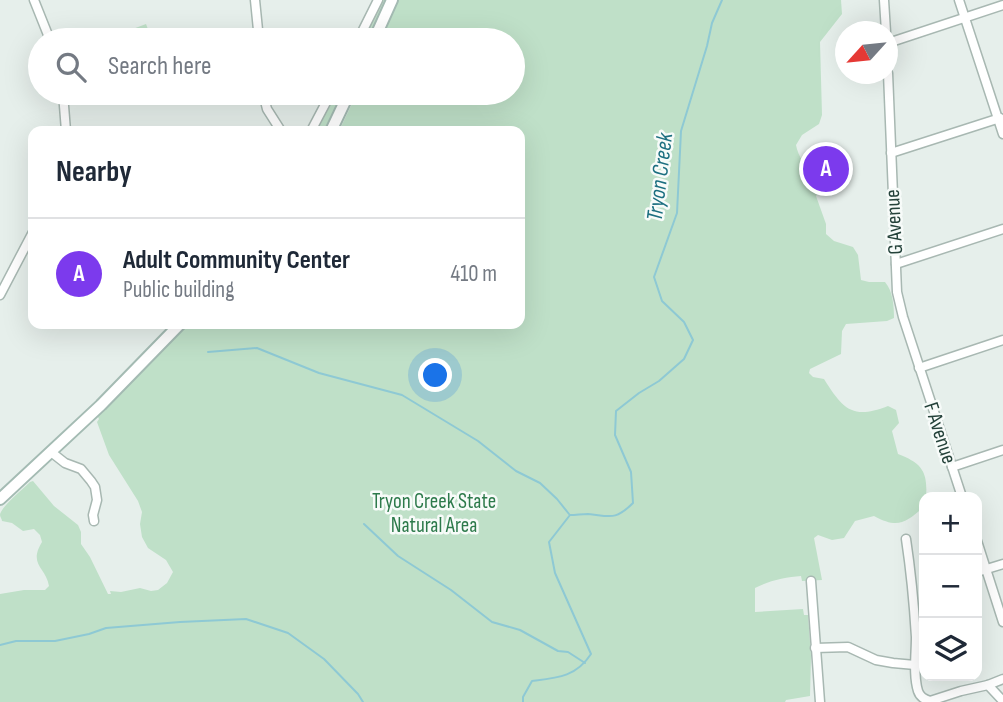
<!DOCTYPE html>
<html lang="en">
<head>
<meta charset="utf-8">
<style>
	body { margin:0; font-family:"Sofia Sans Condensed",sans-serif; background:#f2f2f3; color:#1f2937 }
	.controls { position:absolute; right:21px; bottom:21px; display:grid; overflow:hidden; border-radius:14px; box-shadow:0 7px 28px #0002 }
	.controls button { width:63px; height:63px; display:grid; place-items:center; padding:0; border:0; border-bottom:2px solid #e0e1e3; background:#fff; color:#1f2937; font:35px sans-serif }
	.compass { position:absolute; left:835px; top:21px; width:63px; height:63px; border-radius:50%; background:#fff; box-shadow:0 7px 28px #0002; rotate:243deg }
	.you { position:absolute; left:436px; top:376px; width:24px; height:24px; margin:-18px; border:5px solid #fff; border-radius:50%; background:#1a73e8; box-shadow:0 0 0 10px #1a73e833 }
	.badge { display:grid; place-items:center; width:46px; height:46px; border-radius:50%; background:#7c3aed; color:#fff; font-size:23px; font-weight:700 }
	.pin { position:absolute; translate:-50% -50%; border:4px solid #fff; box-shadow:0 2px 7px #0006 }
	.list { margin:0; padding:0; list-style:none }
	h2 { display:flex; justify-content:space-between; align-items:center; height:91px; margin:0; padding:0 28px; font-size:30px }
	h2 small { font-size:23px; font-weight:400; color:#747a83 }
	.list li { display:grid; grid-template-columns:46px 1fr auto; gap:21px; align-items:center; box-sizing:border-box; height:112px; padding:0 28px; border-top:2px solid #e0e1e3 }
	.list b { display:block; font-size:26px; white-space:nowrap }
	.list p { margin:0; font-size:23px; white-space:nowrap; color:#747a83 }
	.list em { font-size:23px; font-style:normal; color:#747a83 }
	.icon { flex:none; width:38px; height:38px; fill:none; stroke:currentColor; stroke-width:2; stroke-linecap:round; stroke-linejoin:round }
	.map { position:relative; flex:none; width:1003px; height:702px; overflow:hidden }
	.search { position:absolute; background:#fff; box-shadow:0 7px 28px #0002; left:28px; top:28px; width:497px; height:77px; display:flex; align-items:center; gap:18px; box-sizing:border-box; padding:0 24px; border-radius:38px; color:#747a83; font-size:26px }
	.panel { position:absolute; background:#fff; box-shadow:0 7px 28px #0002; left:28px; top:126px; width:497px; height:203px; border-radius:14px }
	.map>svg:first-child { display:block }
	.green { fill:#bfe0c8 }
	.lines { fill:none; stroke-linecap:round; stroke-linejoin:round }
	.stream { stroke:#8ec9d4; stroke-width:2 }
	.minor-casing { stroke:#a8b8b2; stroke-width:11 }
	.secondary-casing { stroke:#a4bbb3; stroke-width:14 }
	.minor { stroke:#fff; stroke-width:8 }
	.secondary { stroke:#fff; stroke-width:10 }
	.labels { text-anchor:middle; dominant-baseline:central; stroke-width:5; stroke-linejoin:round; paint-order:stroke }
	.street-label { font-size:21px; fill:#24423a; stroke:#f7fbf9 }
	.park-label { font-size:21px; fill:#2d7a4b; stroke:#f7fbf9 }
	.water-label { font-size:23px; font-style:italic; fill:#1c6f80; stroke:#f7fbf9 }
</style>
</head>
<body>
<div class="map">
<svg width="1003" height="702" viewBox="0 0 1003 702">
	<rect width="100%" height="100%" fill="#e6efeb"/>
	<!-- green -->
	<g class="green">
		<path d="M380,0H387L368,40H361Z"/>
		<path d="M398,0H841L842,14L820,42L822,115L819,124L802,135L796,145C798,156 806,169 816,175C823,178 826,179 832,185L828,190L818,193L816,196L826,224V234L834,241L853,247L858,255L861,280L869,282H885C893,291 894,306 894,318L887,321L846,324L842,331L841,354L810,369L809,373L813,377L824,379C843,409 852,420 888,406L896,410L899,423L892,431L898,454C922,463 928,472 926,497H924V507C905,523 898,529 874,516L855,521L844,538L832,540L818,535L814,538L822,580L802,581L801,576C786,577 768,581 755,588V612L803,609L804,615H808L811,656L810,696L786,700L785,702H0V594L24,590H45L49,586C46,567 28,565 42,542L40,535L34,529L23,531L12,523L2,521C2,519 0,517 0,515C0,508 24,488 30,482L33,481L54,506L78,525L81,532V544L90,557L108,594H111L110,591L121,592L140,588L151,591L158,590L167,583L173,572L166,560L148,548L142,537L140,524L142,512L138,501L109,455L97,422L99,419L97,415L189,324H520V131H339L357,93H513V40H380Z"/>
		<path d="M146,24L152,40H110L109,38Z"/>
		<path d="M334,93H344L327,131H314Z"/>
	</g>
	<g class="lines">
		<!-- stream -->
		<g class="stream">
			<path d="M208,352L257,348L319,373L402,395L478,441L516,471L540,483L557,499L569,514"/>
			<path d="M364,524L398,556L451,590L492,622L520,630L558,651L568,652L585,663"/>
			<path d="M0,645L16,641H55L89,634L106,628L180,622L246,619L288,633L324,659L358,694L363,702"/>
			<path d="M523,702V697L532,681C557,678 576,677 591,654L555,573L549,542L570,515C576,515 582,514 588,514C610,516 615,521 633,503L631,472L615,435L616,411L639,393L659,381L684,359L693,340L684,322L662,301L654,277L677,213L681,131L707,46L712,23L722,0"/>
		</g>
		<defs>
			<g id="minor">
				<path d="M34,0L50,40"/>
				<path d="M255,0L259,40"/>
				<path d="M884,0L886,32"/>
				<path d="M959,0L1003,134"/>
				<path d="M358,40L378,0"/>
				<path d="M888,43L1003,5"/>
				<path d="M888,73L897,292L903,317L962,497"/>
				<path d="M63,93L66,131"/>
				<path d="M263,93L267,109L281,131"/>
				<path d="M311,131L331,93"/>
				<path d="M891,153L1000,118"/>
				<path d="M896,264L1003,229"/>
				<path d="M0,295L33,232"/>
				<path d="M919,368L1003,340"/>
				<path d="M51,452L65,463L81,469L91,481L95,487L97,500L93,515L94,521"/>
				<path d="M952,467L1003,450"/>
				<path d="M906,539C911,572 914,604 916,637C916,654 913,675 918,691C920,697 924,699 930,701"/>
				<path d="M977,541L1003,622"/>
				<path d="M977,572L1003,564"/>
				<path d="M811,581L820,702"/>
				<path d="M815,648L848,647L876,660L893,663L915,665"/>
				<path d="M988,685L1003,701"/>
				<path d="M930,701L961,691L988,685L1003,679"/>
			</g>
			<g id="secondary">
				<path d="M374,40L392,0"/>
				<path d="M331,131L349,93"/>
				<path d="M0,499L101,405L180,324"/>
			</g>
		</defs>
		<!-- minor casing -->
		<use href="#minor" class="minor-casing"/>
		<!-- secondary casing -->
		<use href="#secondary" class="secondary-casing"/>
		<!-- minor -->
		<use href="#minor" class="minor"/>
		<!-- secondary -->
		<use href="#secondary" class="secondary"/>
	</g>
	<g class="labels">
		<!-- street labels -->
		<g class="street-label">
			<text transform="translate(894 222) rotate(-93)">G Avenue</text>
			<text transform="translate(940 433) rotate(72)">F Avenue</text>
		</g>
		<!-- park labels -->
		<g class="park-label">
			<text x="434" y="501">Tryon Creek State<tspan x="434" dy="24">Natural Area</tspan></text>
		</g>
		<!-- water labels -->
		<g class="water-label">
			<text transform="translate(660 177) rotate(-83)">Tryon Creek</text>
		</g>
	</g>
</svg>
<div class="controls">
<button>+</button>
<button>−</button>
<button><svg class="icon" aria-label="layers" viewBox="0 0 24 24"><path d="M12 4l9 5-9 5-9-5zM3 14l9 5 9-5"/></svg></button>
</div>
<svg class="compass" viewBox="-18 -18 36 36"><path d="M0-13l5 13h-10z" fill="#e53935"/><path d="M0 13l5-13h-10z" fill="#747a83"/></svg>
<div class="you"></div>
<div class="pin badge" style="left:826px;top:169px">A</div>
<div class="search"><svg class="icon" aria-label="search" viewBox="0 0 24 24"><circle cx="10" cy="10" r="6"/><path d="M15 15l6 6"/></svg>Search here</div>
<section class="panel">
<h2>Nearby<small></small></h2>
<ul class="list">
<li><span class="badge">A</span><div><b>Adult Community Center</b><p>Public building</p></div><em>410 m</em></li>
</ul>
</section>
</div>
</body>
</html>
